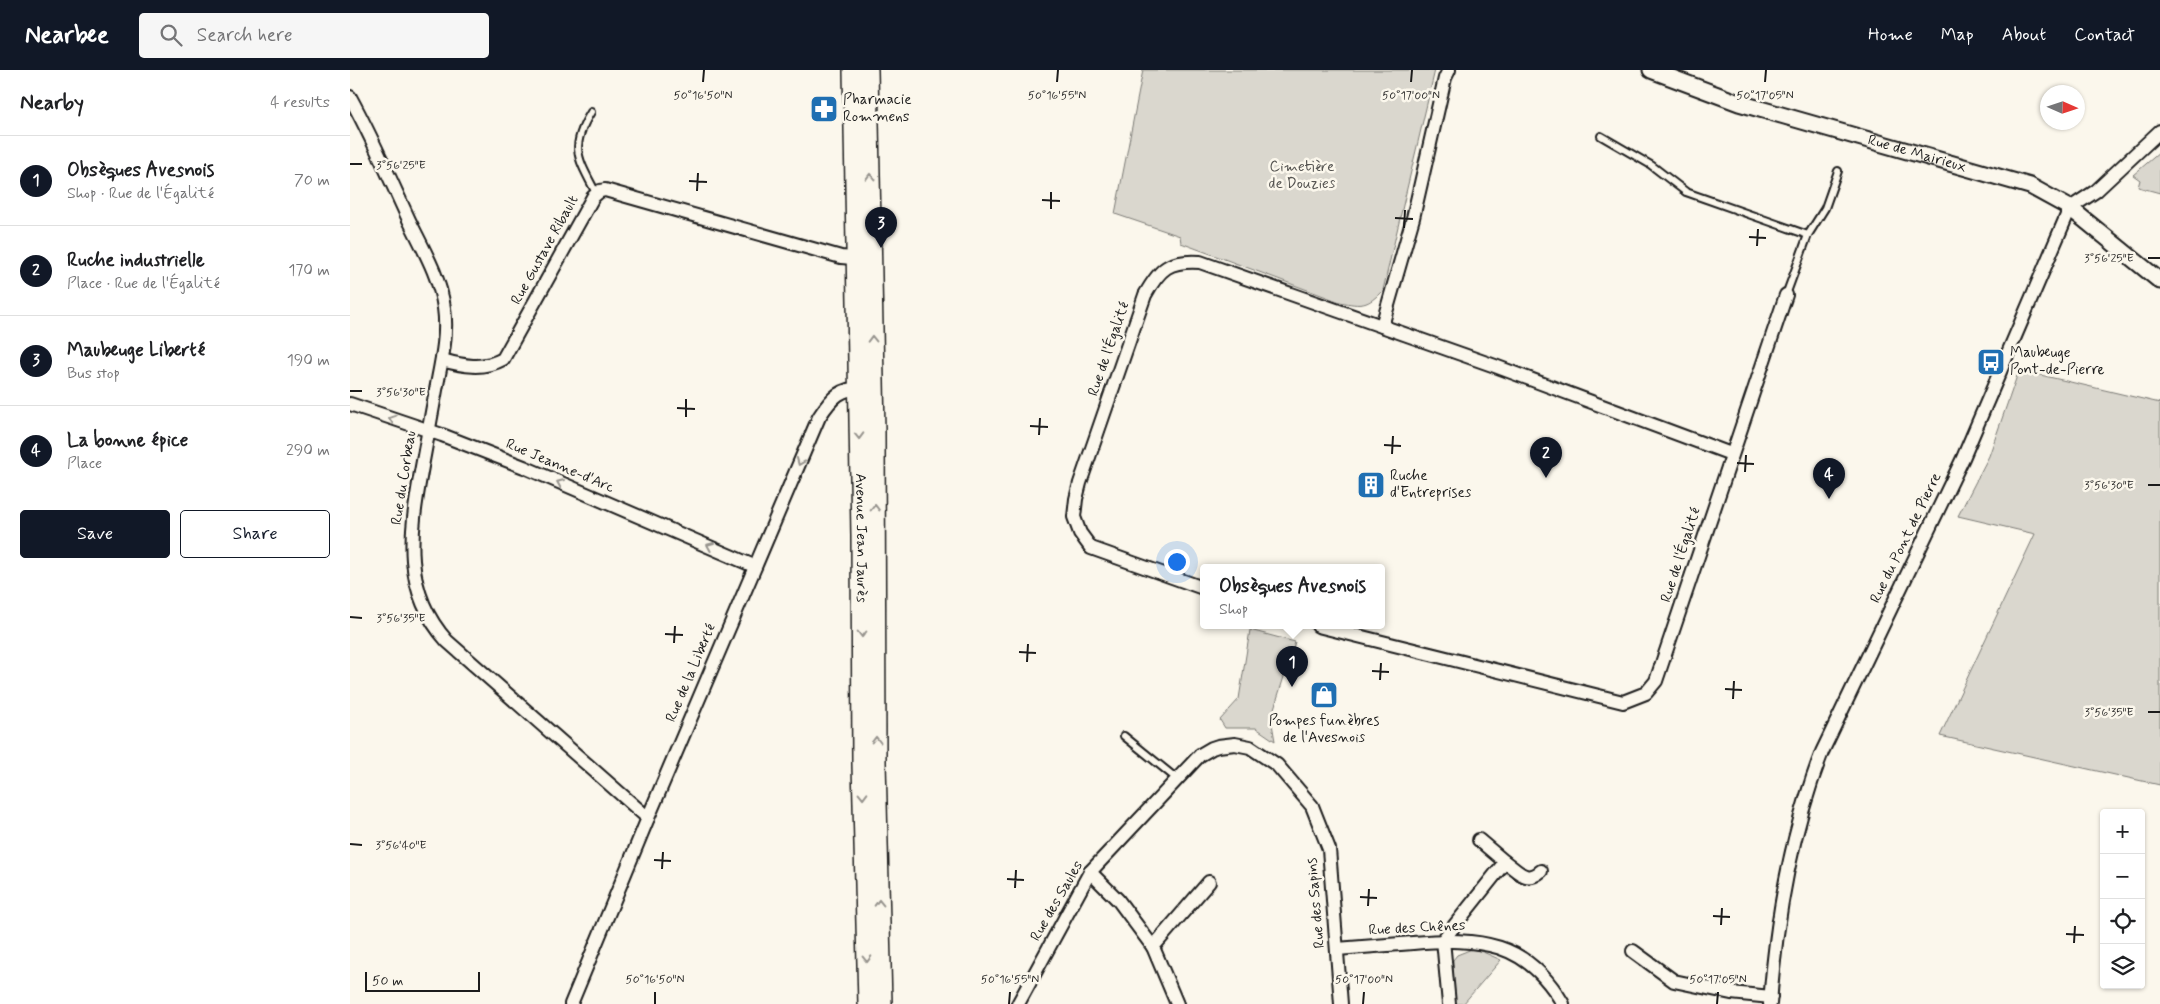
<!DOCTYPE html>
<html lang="en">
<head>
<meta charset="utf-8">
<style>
	body { margin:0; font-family:Mynerve,sans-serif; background:#f6f6f6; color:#202124 }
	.controls { position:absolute; right:15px; bottom:15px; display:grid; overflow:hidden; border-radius:5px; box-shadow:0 1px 4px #0004 }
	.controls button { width:45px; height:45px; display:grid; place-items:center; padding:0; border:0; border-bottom:1px solid #e0e0e0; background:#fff; color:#202124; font:25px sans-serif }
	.compass { position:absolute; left:1690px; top:15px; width:45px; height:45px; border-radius:50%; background:#fff; box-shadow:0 1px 4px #0004; rotate:93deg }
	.scale { position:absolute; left:15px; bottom:12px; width:115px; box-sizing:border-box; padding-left:5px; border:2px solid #1c1c1c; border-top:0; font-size:14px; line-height:18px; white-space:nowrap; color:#1c1c1c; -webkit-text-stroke:4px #fbf7ec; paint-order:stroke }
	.you { position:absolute; left:826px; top:491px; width:18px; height:18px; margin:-12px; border:4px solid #fff; border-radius:50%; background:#1a73e8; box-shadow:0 0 0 8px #1a73e833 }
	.badge { display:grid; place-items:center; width:32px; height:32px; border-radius:50%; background:#111827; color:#fff; font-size:16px; font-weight:700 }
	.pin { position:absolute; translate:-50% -41px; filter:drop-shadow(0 1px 2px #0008) }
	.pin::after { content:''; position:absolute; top:26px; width:18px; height:15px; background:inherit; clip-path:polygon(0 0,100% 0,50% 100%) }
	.popup { position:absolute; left:850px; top:494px; width:185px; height:65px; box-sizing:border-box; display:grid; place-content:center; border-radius:5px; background:#fff; filter:drop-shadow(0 1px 4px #0005); font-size:16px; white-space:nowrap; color:#757577 }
	.popup b { font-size:19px; color:#202124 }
	.popup::after { content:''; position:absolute; left:50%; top:100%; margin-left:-10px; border:10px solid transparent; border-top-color:#fff }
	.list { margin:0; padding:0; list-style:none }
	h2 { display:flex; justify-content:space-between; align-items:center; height:65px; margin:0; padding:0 20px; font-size:21px }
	h2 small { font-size:16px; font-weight:400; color:#757577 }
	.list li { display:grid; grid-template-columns:32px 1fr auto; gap:15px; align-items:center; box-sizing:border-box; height:90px; padding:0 20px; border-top:1px solid #e0e0e0 }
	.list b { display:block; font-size:19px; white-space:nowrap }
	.list p { margin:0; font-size:16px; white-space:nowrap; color:#757577 }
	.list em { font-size:16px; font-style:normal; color:#757577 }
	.actions { display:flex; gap:10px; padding:15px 20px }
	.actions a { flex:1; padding:11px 0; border:1px solid #111827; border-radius:5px; text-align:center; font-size:18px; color:#111827 }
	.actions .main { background:#111827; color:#fff }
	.icon { flex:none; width:28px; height:28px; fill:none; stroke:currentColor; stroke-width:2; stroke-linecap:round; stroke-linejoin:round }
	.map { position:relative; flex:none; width:1810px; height:934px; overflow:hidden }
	header { display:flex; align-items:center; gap:30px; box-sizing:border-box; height:70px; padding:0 25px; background:#111827; color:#fff }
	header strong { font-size:24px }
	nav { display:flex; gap:28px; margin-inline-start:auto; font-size:18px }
	.search { width:350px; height:45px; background:#f6f6f6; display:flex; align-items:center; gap:12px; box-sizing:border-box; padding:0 18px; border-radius:5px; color:#757577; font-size:19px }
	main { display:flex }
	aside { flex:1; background:#fff }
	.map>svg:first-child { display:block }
	.green { fill:#dad7ce; stroke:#7b7a75 }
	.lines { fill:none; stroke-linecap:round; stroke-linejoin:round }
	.service-casing { stroke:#1c1c1c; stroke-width:10 }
	.minor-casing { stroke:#1c1c1c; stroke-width:16 }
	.tertiary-casing { stroke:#1c1c1c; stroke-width:19 }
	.primary-casing { stroke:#1c1c1c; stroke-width:22 }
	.service { stroke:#fbf7ec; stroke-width:6 }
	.minor { stroke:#fbf7ec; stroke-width:12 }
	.tertiary { stroke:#fbf7ec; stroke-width:15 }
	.primary { stroke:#fbf7ec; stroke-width:19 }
	.oneway { stroke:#97948e }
	.ticks { fill:none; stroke:#1c1c1c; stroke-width:2 }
	.labels { text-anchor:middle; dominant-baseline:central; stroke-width:5; stroke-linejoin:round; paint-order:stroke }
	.poi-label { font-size:15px; fill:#1c1c1c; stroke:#fbf7ec; text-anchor:start }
	.street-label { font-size:15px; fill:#1c1c1c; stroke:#fbf7ec }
	.park-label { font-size:15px; fill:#555451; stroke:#fbf7ec }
	.ticks-label { font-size:12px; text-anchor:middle; fill:#1c1c1c; stroke:#fbf7ec; stroke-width:5; stroke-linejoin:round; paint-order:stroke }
</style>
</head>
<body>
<header>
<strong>Nearbee</strong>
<div class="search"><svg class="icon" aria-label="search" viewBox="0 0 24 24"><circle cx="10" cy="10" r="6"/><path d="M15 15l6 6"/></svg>Search here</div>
<nav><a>Home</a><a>Map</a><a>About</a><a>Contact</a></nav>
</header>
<main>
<aside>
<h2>Nearby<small>4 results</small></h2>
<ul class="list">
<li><span class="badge">1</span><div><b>Obsèques Avesnois</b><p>Shop · Rue de l'Égalité</p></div><em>70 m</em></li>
<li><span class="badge">2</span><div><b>Ruche industrielle</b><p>Place · Rue de l'Égalité</p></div><em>170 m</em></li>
<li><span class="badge">3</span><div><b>Maubeuge Liberté</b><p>Bus stop</p></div><em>190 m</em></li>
<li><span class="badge">4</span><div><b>La bonne épice</b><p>Place</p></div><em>290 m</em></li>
</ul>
<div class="actions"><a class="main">Save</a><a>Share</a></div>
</aside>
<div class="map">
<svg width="1810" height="934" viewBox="0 0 1810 934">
	<rect width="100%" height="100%" fill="#fbf7ec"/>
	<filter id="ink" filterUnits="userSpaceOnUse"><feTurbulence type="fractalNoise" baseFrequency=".02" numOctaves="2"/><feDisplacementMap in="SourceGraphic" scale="10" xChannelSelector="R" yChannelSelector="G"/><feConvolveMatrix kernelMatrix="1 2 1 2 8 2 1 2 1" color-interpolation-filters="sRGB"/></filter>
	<g filter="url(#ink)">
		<!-- green -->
		<g class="green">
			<path d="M793,0H1085L1033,220C1017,237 1012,236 990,232L831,173L830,166L765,144Z"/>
			<path d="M1810,82V123L1788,117L1790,110L1783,105Z"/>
			<path d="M1669,300L1810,333V715L1590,666L1685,464L1608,446L1639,386Z"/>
			<path d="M900,560L945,572L921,648L925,671L906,658H875L870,650L889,629Z"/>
			<path d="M1122,879L1133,882L1151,890L1113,934H1104L1103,890L1107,885Z"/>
		</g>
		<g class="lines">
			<defs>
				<g id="service">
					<path d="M241,42C219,78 228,88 246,123"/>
					<path d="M1251,66L1301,95L1336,122L1458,165"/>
					<path d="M1436,225L1458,165L1475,138L1488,101"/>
					<path d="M774,666L827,709"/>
				</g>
				<g id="minor">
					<path d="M0,27C22,67 40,109 59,150C72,177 90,207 94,238C98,265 91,293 86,320C81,347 76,375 71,402C60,463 52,521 97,571L298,748"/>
					<path d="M1032,256L1063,148L1095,8L1099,0"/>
					<path d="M92,290C113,296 133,300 153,289L243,127L250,121L255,120L491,187L514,189"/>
					<path d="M0,334L92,365L174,397L404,496"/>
					<path d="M853,518L741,478L730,463L724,447L726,429L730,413L795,225C810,198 819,190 850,192L1145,296L1381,384"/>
					<path d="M968,556L1273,632L1296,623L1306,611L1436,225"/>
					<path d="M1129,770L1155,792"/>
					<path d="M740,802L768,830L803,877L827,934"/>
					<path d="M803,877L859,812"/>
					<path d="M987,879C1012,877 1038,875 1063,873C1129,867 1177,871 1213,934"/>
					<path d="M1283,881L1324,911L1381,923L1421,927"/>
					<path d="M221,934L298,748L469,347C482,327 491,317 515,318"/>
					<path d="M668,934L740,802L850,685L862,678L868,676L885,674L900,677L927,695L962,736L979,779L991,934"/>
					<path d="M1099,934L1093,870L1155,792C1168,801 1176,814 1191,801"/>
					<path d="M1420,934C1426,847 1441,763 1472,682L1613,388L1720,138L1746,121L1810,61"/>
				</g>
				<g id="tertiary">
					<path id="s1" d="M1301,0L1389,33L1680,116L1720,138L1810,211"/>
				</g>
				<g id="primary">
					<path id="s2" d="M503,0L511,466L512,694L518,934"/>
					<path d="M518,0L525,362L526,692L532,934"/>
				</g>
			</defs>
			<!-- service casing -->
			<use href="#service" class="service-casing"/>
			<!-- minor casing -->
			<use href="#minor" class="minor-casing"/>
			<!-- tertiary casing -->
			<use href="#tertiary" class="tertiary-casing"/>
			<!-- primary casing -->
			<use href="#primary" class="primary-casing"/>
			<!-- service -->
			<use href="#service" class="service"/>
			<!-- minor -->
			<use href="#minor" class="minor"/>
			<!-- tertiary -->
			<use href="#tertiary" class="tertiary"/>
			<!-- primary -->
			<use href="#primary" class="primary"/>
		</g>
		<!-- one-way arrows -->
		<defs><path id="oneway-chevron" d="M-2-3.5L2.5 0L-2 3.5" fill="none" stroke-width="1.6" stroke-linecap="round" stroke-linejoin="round" transform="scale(1.25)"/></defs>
		<g class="oneway">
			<use href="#oneway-chevron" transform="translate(520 107) rotate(-91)"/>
			<use href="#oneway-chevron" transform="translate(522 269) rotate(-91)"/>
			<use href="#oneway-chevron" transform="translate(42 349) rotate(-160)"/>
			<use href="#oneway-chevron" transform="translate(509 366) rotate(89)"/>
			<use href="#oneway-chevron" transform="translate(450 392) rotate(113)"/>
			<use href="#oneway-chevron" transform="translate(210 413) rotate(-157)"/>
			<use href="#oneway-chevron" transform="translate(525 438) rotate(-90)"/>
			<use href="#oneway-chevron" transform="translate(360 476) rotate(-157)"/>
			<use href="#oneway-chevron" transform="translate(512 564) rotate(90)"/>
			<use href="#oneway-chevron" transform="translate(526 670) rotate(-90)"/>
			<use href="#oneway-chevron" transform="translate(513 726) rotate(89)"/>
			<use href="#oneway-chevron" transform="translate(529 833) rotate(-91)"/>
			<use href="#oneway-chevron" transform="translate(517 889) rotate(89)"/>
		</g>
	</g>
	<!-- ticks -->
	<path class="ticks" d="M353,12L354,0M707,12L708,0M1061,12L1062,0M1415,12L1416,0M0,94H12M339,111L357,112M347,121L348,103M692,130L710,131M701,139V122M1045,148L1063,149M1054,158L1055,140M1399,167L1416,168M1407,176L1408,159M1798,188H1810M0,321H12M327,338L345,339M336,347V329M680,356L698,357M689,365L690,348M1034,375L1051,376M1042,384L1043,366M1387,393L1404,394M1395,402L1396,385M1798,415H1810M0,547L12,548M315,564L333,565M324,573L325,556M669,582L686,583M677,592L678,574M1022,601L1039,602M1030,610L1031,593M1375,619L1392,620M1383,629L1384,611M1798,642H1810M0,774L12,775M304,790L321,791M312,799L313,782M657,809L674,810M665,818L666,800M1010,827L1027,828M1018,836L1019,819M1363,846L1380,847M1371,855L1372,838M1716,864L1734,865M1724,873L1725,856M305,934V922M659,934L660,922M1013,934L1014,922M1367,934L1368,922"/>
	<!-- icons -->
	<defs>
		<symbol id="pharmacy-square" viewBox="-11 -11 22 22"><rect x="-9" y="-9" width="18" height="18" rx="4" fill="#1f6fb2" stroke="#fbf7ec"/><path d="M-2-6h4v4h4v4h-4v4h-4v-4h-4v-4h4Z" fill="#fff"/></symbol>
		<symbol id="bus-square" viewBox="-11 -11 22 22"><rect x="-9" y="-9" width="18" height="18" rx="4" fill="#1f6fb2" stroke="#fbf7ec"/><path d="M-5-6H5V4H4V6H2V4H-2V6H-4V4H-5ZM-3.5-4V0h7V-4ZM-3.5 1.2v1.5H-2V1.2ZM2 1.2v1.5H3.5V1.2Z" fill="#fff"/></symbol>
		<symbol id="building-square" viewBox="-11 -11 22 22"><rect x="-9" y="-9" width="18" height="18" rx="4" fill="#1f6fb2" stroke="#fbf7ec"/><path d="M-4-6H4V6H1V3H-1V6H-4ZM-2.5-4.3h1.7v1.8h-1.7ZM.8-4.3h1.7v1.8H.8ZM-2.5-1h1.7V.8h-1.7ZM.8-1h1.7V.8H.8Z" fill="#fff"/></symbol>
		<symbol id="shop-square" viewBox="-11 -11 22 22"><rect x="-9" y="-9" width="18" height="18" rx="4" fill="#1f6fb2" stroke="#fbf7ec"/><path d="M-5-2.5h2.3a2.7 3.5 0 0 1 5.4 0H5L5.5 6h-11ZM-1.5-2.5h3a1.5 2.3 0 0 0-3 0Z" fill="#fff"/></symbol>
	</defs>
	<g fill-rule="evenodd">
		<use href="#pharmacy-square" x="458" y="23" width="32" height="32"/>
		<use href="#bus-square" x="1625" y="276" width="32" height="32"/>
		<use href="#building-square" x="1005" y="399" width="32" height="32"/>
		<use href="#shop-square" x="958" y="609" width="32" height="32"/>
	</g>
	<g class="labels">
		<!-- poi labels -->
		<g class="poi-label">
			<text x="493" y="30">Pharmacie<tspan x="493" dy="17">Rommens</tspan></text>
			<text x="1660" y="283">Maubeuge<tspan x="1660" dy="17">Pont-de-Pierre</tspan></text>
			<text x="1040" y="406">Ruche<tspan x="1040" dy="17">d'Entreprises</tspan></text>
			<text x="974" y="651" text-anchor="middle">Pompes funèbres<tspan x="974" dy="17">de l'Avesnois</tspan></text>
		</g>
		<!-- street labels -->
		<g class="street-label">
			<text stroke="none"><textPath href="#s1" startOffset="279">Rue de Mairieux</textPath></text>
			<text transform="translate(195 180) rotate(-61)">Rue Gustave Ribault</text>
			<text transform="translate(759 279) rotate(-71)">Rue de l'Égalité</text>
			<text transform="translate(210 396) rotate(23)">Rue Jeanne-d'Arc</text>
			<text transform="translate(54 408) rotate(-81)">Rue du Corbeau</text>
			<text stroke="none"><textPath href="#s2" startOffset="468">Avenue Jean Jaurès</textPath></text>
			<text transform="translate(1556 468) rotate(-64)">Rue du Pont de Pierre</text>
			<text transform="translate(1331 485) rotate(-72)">Rue de l'Égalité</text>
			<text transform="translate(341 603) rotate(-67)">Rue de la Liberté</text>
			<text transform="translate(707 831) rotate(-60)">Rue des Saules</text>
			<text transform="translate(966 833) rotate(-95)">Rue des Sapins</text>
			<text transform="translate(1067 858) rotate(-3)">Rue des Chênes</text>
		</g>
		<!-- park labels -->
		<g class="park-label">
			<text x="952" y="97">Cimetière<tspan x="952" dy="17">de Douzies</tspan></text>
		</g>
	</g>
	<g class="ticks-label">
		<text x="353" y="29">50°16'50"N</text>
		<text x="707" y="29">50°16'55"N</text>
		<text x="1061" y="29">50°17'00"N</text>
		<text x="1415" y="29">50°17'05"N</text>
		<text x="51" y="99">3°56'25"E</text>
		<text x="1759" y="192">3°56'25"E</text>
		<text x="51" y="326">3°56'30"E</text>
		<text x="1759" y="419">3°56'30"E</text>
		<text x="51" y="552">3°56'35"E</text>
		<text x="1759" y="646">3°56'35"E</text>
		<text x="51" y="779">3°56'40"E</text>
		<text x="305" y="913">50°16'50"N</text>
		<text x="660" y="913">50°16'55"N</text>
		<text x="1014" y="913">50°17'00"N</text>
		<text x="1368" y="913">50°17'05"N</text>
	</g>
</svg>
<div class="controls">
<button>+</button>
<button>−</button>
<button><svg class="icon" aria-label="locate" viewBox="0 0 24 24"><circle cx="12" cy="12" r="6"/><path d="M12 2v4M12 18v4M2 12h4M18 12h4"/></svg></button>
<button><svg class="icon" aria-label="layers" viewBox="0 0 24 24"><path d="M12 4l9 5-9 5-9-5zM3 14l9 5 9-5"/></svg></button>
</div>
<svg class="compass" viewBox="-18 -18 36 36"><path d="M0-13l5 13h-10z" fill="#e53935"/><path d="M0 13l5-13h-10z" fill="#757577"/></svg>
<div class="scale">50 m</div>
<div class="you"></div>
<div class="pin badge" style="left:942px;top:617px">1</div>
<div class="popup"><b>Obsèques Avesnois</b>Shop</div>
<div class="pin badge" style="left:1196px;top:408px">2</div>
<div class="pin badge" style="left:531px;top:178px">3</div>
<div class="pin badge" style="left:1479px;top:429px">4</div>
</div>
</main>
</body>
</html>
